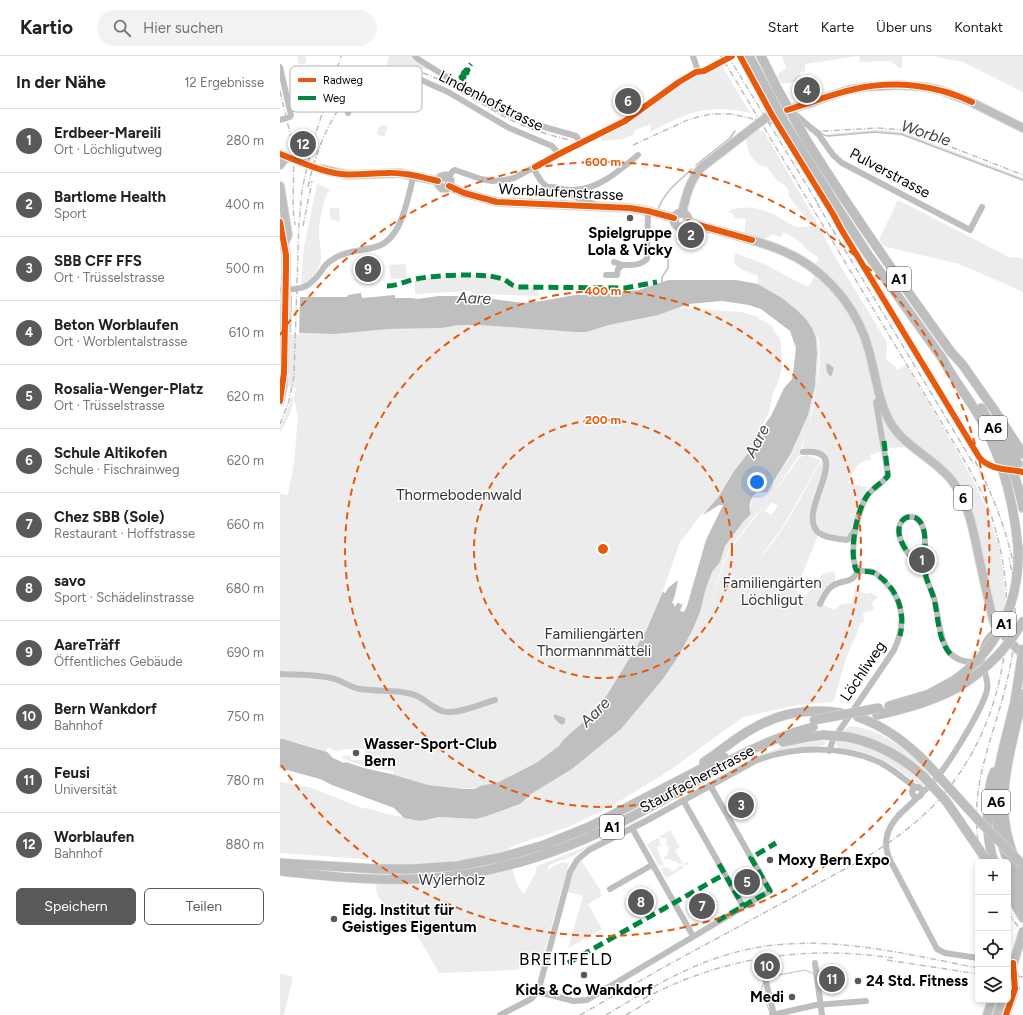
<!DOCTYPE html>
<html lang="de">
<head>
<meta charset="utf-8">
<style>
	body { margin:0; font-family:Figtree,sans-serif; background:#f2f2f2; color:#202124 }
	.controls { position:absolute; right:12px; bottom:12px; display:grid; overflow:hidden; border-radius:6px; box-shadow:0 2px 6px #0003 }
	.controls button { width:36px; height:36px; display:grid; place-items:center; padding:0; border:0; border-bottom:1px solid #e0e0e0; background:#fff; color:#202124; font:20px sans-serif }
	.you { position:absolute; left:477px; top:426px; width:14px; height:14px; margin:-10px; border:3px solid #fff; border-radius:50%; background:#1a73e8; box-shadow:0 0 0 6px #1a73e833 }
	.badge { display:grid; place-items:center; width:26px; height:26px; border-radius:50%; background:#595959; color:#fff; font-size:13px; font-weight:700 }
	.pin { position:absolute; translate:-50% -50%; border:2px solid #fff; box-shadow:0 1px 4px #0006 }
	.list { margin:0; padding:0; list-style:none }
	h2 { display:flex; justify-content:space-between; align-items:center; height:52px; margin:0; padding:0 16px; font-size:17px }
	h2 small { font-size:13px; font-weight:400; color:#757577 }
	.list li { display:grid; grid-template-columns:26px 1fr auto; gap:12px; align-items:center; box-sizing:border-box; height:64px; padding:0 16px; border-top:1px solid #e0e0e0 }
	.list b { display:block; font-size:15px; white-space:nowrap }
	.list p { margin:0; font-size:13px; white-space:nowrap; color:#757577 }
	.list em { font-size:13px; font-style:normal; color:#757577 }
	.actions { display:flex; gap:8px; padding:12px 16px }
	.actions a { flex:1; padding:9px 0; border:1px solid #595959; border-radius:6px; text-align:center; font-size:14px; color:#595959 }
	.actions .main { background:#595959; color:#fff }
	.icon { flex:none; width:22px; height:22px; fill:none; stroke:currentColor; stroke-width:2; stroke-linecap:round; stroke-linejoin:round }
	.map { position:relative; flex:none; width:743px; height:959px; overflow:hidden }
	header { display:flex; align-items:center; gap:24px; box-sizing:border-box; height:56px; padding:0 20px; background:#fff; border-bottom:1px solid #e0e0e0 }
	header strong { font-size:19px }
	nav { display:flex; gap:22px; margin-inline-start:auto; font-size:14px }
	.search { width:280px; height:36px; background:#f2f2f2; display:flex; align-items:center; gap:10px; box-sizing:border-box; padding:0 14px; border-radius:22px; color:#757577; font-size:15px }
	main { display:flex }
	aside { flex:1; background:#fff }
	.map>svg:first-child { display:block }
	.green { fill:#ececec; fill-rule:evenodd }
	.water { fill:#bfbfbf }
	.pier { fill:#fff }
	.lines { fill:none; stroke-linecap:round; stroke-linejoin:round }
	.stream { stroke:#bfbfbf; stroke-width:1.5 }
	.major-tunnel { stroke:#d9d9d9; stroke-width:8; stroke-dasharray:8 4; stroke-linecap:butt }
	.major-casing { stroke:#dbdbdb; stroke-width:10 }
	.highway-casing { stroke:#dbdbdb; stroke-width:10 }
	.minor { stroke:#bebebe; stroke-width:6 }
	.major { stroke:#bebebe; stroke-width:8 }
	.highway { stroke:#bebebe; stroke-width:9 }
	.tram { stroke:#bebebe; stroke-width:1 }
	.rail { stroke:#bebebe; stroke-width:1.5; stroke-dasharray:6 2 1 2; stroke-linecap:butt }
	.major-bridge-casing { stroke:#dbdbdb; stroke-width:10; stroke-linecap:butt }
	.highway-bridge-casing { stroke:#dbdbdb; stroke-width:10; stroke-linecap:butt }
	.minor-bridge { stroke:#bebebe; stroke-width:6 }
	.major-bridge { stroke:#bebebe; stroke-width:8 }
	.highway-bridge { stroke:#bebebe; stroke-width:9 }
	.quiet { stroke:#00873e; stroke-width:5; stroke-dasharray:10 5; stroke-linecap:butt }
	.cycleway-casing { stroke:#fff; stroke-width:8 }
	.cycleway { stroke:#e8590c; stroke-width:6 }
	.ring { fill:none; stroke:#e8590c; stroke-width:2; stroke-dasharray:7 5 }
	.poi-dot { fill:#595959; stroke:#fff; stroke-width:1.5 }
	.labels { text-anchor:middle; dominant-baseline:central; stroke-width:3; stroke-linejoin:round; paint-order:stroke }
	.shield { fill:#fff; stroke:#4c4c4c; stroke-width:1 }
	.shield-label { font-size:14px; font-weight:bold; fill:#000 }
	.street-label { font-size:15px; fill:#000; stroke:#fff }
	.poi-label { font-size:15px; font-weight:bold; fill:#000; stroke:#fff; text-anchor:start }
	.park-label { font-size:15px; fill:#333; stroke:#fff }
	.water-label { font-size:16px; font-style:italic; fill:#444; stroke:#fff }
	.quarter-label { font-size:17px; letter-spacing:1px; fill:#000; stroke:#fff }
	.key { fill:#fff; stroke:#b2b2b2; stroke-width:1 }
	.key-label { font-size:11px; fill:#000 }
	.centre { fill:#e8590c; stroke:#fff; stroke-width:2 }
	.ring-label { font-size:12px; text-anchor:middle; font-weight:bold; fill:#e8590c; stroke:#fff; stroke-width:3; stroke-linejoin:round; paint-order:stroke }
</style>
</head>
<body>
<header>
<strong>Kartio</strong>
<div class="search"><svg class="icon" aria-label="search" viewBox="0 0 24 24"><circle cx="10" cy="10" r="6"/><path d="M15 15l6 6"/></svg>Hier suchen</div>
<nav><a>Start</a><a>Karte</a><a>Über uns</a><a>Kontakt</a></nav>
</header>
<main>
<aside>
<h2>In der Nähe<small>12 Ergebnisse</small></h2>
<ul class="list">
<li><span class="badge">1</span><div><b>Erdbeer-Mareili</b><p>Ort · Löchligutweg</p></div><em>280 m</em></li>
<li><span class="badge">2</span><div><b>Bartlome Health</b><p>Sport</p></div><em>400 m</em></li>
<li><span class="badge">3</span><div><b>SBB CFF FFS</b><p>Ort · Trüsselstrasse</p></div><em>500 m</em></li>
<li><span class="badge">4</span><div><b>Beton Worblaufen</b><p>Ort · Worblentalstrasse</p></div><em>610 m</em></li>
<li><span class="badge">5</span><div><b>Rosalia-Wenger-Platz</b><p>Ort · Trüsselstrasse</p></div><em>620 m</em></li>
<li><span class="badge">6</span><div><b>Schule Altikofen</b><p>Schule · Fischrainweg</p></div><em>620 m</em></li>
<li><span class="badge">7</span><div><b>Chez SBB (Sole)</b><p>Restaurant · Hoffstrasse</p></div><em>660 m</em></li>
<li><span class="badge">8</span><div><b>savo</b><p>Sport · Schädelinstrasse</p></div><em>680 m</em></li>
<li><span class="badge">9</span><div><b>AareTräff</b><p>Öffentliches Gebäude</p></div><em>690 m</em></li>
<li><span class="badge">10</span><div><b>Bern Wankdorf</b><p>Bahnhof</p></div><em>750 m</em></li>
<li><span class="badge">11</span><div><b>Feusi</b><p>Universität</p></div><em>780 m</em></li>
<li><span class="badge">12</span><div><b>Worblaufen</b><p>Bahnhof</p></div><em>880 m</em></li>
</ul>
<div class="actions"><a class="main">Speichern</a><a>Teilen</a></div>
</aside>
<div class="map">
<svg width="743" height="959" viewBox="0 0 743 959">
	<rect width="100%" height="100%" fill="#fff"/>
	<!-- green -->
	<g class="green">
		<path d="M17,0H25L27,7L19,9Z"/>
		<path d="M109,0H135L151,12L147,14C132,8 122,8 106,11Z"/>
		<path d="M502,0H578L525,8V15L520,16L521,25L502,28L497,19L506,12Z"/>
		<path d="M579,0H622V12H619L611,5L580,6Z"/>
		<path d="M652,0H743V36L683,6Z"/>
		<path d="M434,10H442L470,57C427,48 408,56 370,76L371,68L355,74L353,79L342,83L323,85L317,79L345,65L392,30Z"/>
		<path d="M104,69L108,71L104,81L97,78L99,71Z"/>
		<path d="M478,74L484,76L536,165L555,201L607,286L606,303L614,309L618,314L626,309L673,388L692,422L706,452L718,487L723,516L726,550V577L718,568L683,437L623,378L607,355L584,272L534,210L539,202L525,192L523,188L509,179L503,176L501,181L492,178L483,184L464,179L466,163L455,162L452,157H449L450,154C467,148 484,153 500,162C505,165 511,169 517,171C521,172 527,170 532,170L508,139L509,135C506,130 504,127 497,125L487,111L479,109L473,103L468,95L466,81L473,75Z"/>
		<path d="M591,74H606L629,78L743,122V125L623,80L597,77L547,81L548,78Z"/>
		<path d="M37,128L50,133C43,142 39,167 39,178C40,194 45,204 35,217C31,223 27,227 21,229L24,191Z"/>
		<path d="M618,144L729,201L740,202L743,203V237L737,233L679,208L603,190L599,184Z"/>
		<path d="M50,152H59L60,166L50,163Z"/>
		<path d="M455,197L482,207L528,231L538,216C570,243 584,274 593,313C597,327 599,342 604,355C607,362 611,368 615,374C620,380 626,383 628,391L605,392L607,412H603L602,395L590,399L591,404C576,405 575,414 568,427L587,431L577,461L568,481H560L542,476L540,473L537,472C530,452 542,432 550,413L546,412C543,426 535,440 533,455C531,465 536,472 536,479H538L516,534L525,540L542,518L555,515V527L548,532L540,547L554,554L561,548L572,547L575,534L588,538L590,536L598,541L592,546L594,554L583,557L584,566L580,568C576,581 572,588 567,600C562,614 559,631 553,646L517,649L463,661L393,712L332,750L286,772L235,789L229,792C228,801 236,832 244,838L255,818L257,810L305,791L375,756L376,757L306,792L299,797L298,796C287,807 278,801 267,812L269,814C274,809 282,805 289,807L262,905L236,914L159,917L139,882L121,860L116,864L101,845L96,835L98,804L0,797V726L29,731L82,752L91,753L107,758L141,765L159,761L196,763L207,760L240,748L251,738L292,713L341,673L383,623L398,601L413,573L420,556L426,532L432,516L440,506L445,490L463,466L471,458C469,449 470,444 476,437L487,436C495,423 504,411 511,397C514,392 515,386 518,380C520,374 524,368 527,361C535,339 542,293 532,272C523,255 495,236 478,228V220L461,213L454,207ZM537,279C545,294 535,354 528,371L537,333L539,296ZM548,307L554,312L551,321C547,319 546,314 546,309ZM527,373L523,388L522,395C531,396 540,394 546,402L541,406C522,437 504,478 478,504L502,472L541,404L526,399L520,401L492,440L515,405L523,396L521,395V392ZM489,444L450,493L443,510L427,558L428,560L427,558L442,510L449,493L473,462ZM492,446L498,450L491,459L485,455Z"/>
		<path d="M126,208L127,222L111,223L109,209Z"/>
		<path d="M195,219L211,221L225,224L231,230L238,231L257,232L259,240L196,238L189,235L135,238V223Z"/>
		<path d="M398,252L462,256L478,261L479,264L484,265L491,269L493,271L494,276L500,282L502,302V311L499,324L493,337L489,357L486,361L476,387L454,415L439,440L423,459L424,456C414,465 409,477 400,486L385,529L366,575L327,639L308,662L279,690L256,707L230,721L219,726L200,730L195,733L173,732L148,729L113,719V715C102,713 68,708 62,701L63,699L71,700V704H84L85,699L86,701L113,704L112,703L85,698V693H67L58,695L51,694V692H47V696L19,687L0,683V438L8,439L14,407L18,360L14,344L16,332L7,330L9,317H0V276L54,278L109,273L162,272L179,269H199L295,276C308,276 319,271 331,268C353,264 376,260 398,252Z"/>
		<path d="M13,339C15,350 6,367 0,376V372Z"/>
		<path d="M570,670C602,672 628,696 651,716L647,729L639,730C622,715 605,702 583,697C575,694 566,695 558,692L556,688C557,679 563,675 570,670Z"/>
		<path d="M540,685H545L546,687L542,690L497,695L481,700L395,745C436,723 477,694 523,686V687Z"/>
		<path d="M390,774L400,791L395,794L403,808L408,806L409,808L404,809L394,805H391V803H384V801L387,799L389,793L386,788L387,783L379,781Z"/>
		<path d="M378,782L380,783L379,787L382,789L377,790V792L384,811L389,812L392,815L397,813L400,809L403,811L406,810L387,822L391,830L381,813L384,812L382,809L379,810L367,788Z"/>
		<path d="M299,801L321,835L320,837L322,840L308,848L322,873L288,892L303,840L284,835Z"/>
		<path d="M0,917L13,921L4,959H0Z"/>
	</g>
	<!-- water -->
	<g class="water">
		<path d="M388,224H456L478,228L502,242L517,254L526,263L532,272L536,282L537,298L535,330L528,359L511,397L487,436L476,437C470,443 468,449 471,458L463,466L445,490L440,506L432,516L426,532L420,556L413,573L398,601L383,623L341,673L292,713L251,738L240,748L207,760L196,763L159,761L141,765L124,762L114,752L52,729L40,723L0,712V683H3L47,696L53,702L64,707L66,706L84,712L111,718L148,729L183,733H195L200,730L219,726L256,707L279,690L283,684L308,662L327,639L366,575L383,535L384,537H385L389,531L398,524L395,539L392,547L394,548V551L399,546L400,549L403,547L400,555L404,556L407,550L426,484L443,449H439L423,459L439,440L454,415L476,387L482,372L491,360L504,332L512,323L513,318L516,292L510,275L481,253L469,249L442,245L409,248L378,259L329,269L306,276H295L199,269H179L162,272L109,273L54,278L0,276V239L21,241H67L68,239L81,237L82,242L115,239V242H132L137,243L159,240H192L194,241V244L212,243L243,247L262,245L295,239H307L359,234Z"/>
		<path d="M548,307L554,312L551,321C547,318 546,314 546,309Z"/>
		<path d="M274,658L285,662V667L282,669L279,667L274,662Z"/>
	</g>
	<!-- pier -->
	<g class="pier">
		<path d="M0,237L11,238L10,278H0Z"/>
		<path d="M12,238L20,239L19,279L11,278Z"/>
	</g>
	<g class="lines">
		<!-- stream -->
		<g class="stream">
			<path d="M534,71L544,79L548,80L594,76L621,78L743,124"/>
			<path d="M416,109L450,82L455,75"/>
			<path d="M378,153C385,135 399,125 412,113"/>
			<path d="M382,228V221L388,212V202"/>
		</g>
		<!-- major-tunnel -->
		<path class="major-tunnel" d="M6,101L41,113"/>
		<defs>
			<g id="major">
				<path d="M0,98L6,101L0,109"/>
				<path d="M41,113L68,119L119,117L158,125"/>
				<path d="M158,125L161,121L166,120L170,124L169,130"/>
				<path d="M158,125L159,129L162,132H167L169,130"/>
				<path d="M0,130L8,179L4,188"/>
				<path d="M169,130L184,137L217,146L350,152L368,155L394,162"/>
				<circle cx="401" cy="164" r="7"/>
				<path d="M402,157C406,140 410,123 422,111L487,61L568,34L585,31L619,29L645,31L660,34L689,45L743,72"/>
				<path d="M0,166L6,199V213"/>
				<path d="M408,166C439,176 473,182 503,195C541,211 571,244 585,282C595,310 596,340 610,366C624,391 656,403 673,426C688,447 693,472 698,497C703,520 708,544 714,567L718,573L743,599"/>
				<path d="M0,345L3,330L4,304"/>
				<path d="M731,916L739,889"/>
				<path d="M707,959L712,944"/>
				<path d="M717,959L722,944"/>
				<path d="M726,959L735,933L734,928"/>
			</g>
			<g id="highway">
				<path d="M469,0L476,13"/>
				<path d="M481,0L498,34"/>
				<path d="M527,85C572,157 621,227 671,296L682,308L715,355L743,398"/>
				<path d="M559,154L589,200L662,302C673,323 688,341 700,362C722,402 734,446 738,492"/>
				<path d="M701,352C721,383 736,415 743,452"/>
				<path d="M719,369L738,408"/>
				<path d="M743,638C730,702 707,757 743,819"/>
				<path d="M735,645C729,671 721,697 717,723C711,762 722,800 743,833"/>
				<path d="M609,650L649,638L673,625"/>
				<path d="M597,659C625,653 651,646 677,632"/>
				<path d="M578,661C607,671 631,690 652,713"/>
				<path d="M568,681C598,687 622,701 644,721"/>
				<path d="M503,686L527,681L544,679"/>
				<path d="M424,706C440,696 455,682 472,673C499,657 530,652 561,657"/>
				<path d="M714,806C707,785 707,765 708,744C709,734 710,725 714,716"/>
				<path d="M0,807L97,813H132L177,810L223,801L264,789L309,771L444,701"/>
				<path d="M0,815C44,820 89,825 133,823C212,821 285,796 355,759C377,747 399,735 421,723C429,718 436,712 444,708C472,692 502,679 533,671"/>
				<path d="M734,827L743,849"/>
				<path d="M728,836L743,862"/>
			</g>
		</defs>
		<!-- major casing -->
		<use href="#major" class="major-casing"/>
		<!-- highway casing -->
		<use href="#highway" class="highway-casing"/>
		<!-- minor -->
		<g class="minor">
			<path d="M135,0L138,3L216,52L250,67L296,80L301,87"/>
			<path d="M413,0L417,12L416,16"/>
			<path d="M0,11L11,59L10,61L0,64"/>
			<path d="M68,57L73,49L85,37L104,25L122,22L139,23L168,36L229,72L272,90L279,98"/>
			<path d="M514,57L539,79L553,99L562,107L690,174L702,151"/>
			<path d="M253,112L261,125L266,130L317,149"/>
			<path d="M168,121L173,115L175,114L201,123L212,125L225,124L234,122L279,98L345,65L399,26L416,16L424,15L434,10"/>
			<path d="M270,131C277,131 284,134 292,134C317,135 340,114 358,99"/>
			<path d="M334,206L342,209"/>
			<path d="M326,219H337L338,213L342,209C351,209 360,210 367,203L368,155"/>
			<path d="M0,234C20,233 27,234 40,217C43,212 46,207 52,204C64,195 81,195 95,191C123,184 127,142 134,119"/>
			<path d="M523,396C579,391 513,456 539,477C546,482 559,483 566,484L569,483L574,475"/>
			<path d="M645,517C635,506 610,481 622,465C626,460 631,460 636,462C651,471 642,503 645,517C647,527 653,536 655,546C661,573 659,608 696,606"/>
			<path d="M540,548C543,542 546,535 551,531C561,522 572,530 578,514"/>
			<path d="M0,618C18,619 38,618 55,623C64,626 72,632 80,633C98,636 115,633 132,638C145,641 153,655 167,656C183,657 200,648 215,644"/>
			<path d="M549,695L553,684L614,594C625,571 625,547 607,528C603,524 598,518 593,516C588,514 583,516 578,514C567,502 578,453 587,440C592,432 605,427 608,418L596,346L601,343"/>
			<circle cx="637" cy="736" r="5"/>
			<path d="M642,736C659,727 703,653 707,634C709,624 704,616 702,607C699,593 706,581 718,573"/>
			<path d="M403,744L463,850"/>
			<path d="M619,759L638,741"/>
			<path d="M352,772L413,880"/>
			<path d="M610,804L657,893L665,897L698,902"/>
			<path d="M330,833L372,809"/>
			<path d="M535,907L542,959"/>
			<path d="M484,918L494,959"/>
			<path d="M258,936L294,945L307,944L490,835L430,729"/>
			<path d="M220,959L251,943L258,936L290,816L297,804L309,794L366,765L475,705C513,690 564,689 601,707C614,714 624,723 636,732"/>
			<path d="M492,959L536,949L586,945"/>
		</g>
		<!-- major -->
		<use href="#major" class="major"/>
		<!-- highway -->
		<use href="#highway" class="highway"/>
		<!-- tram -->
		<path class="tram" d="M491,959L482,936V931L484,925L493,920L525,914L532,917L537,922L541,959"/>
		<!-- rail -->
		<g class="rail">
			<path d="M448,0L540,151"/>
			<path d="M143,17C169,26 192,43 216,56C240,70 264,78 290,84"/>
			<path d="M0,35L14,94L13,153L15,169"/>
			<path d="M353,89L410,63L431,58H451L528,75H546L597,72L623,74L648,82L743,119"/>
			<path d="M28,131C35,96 52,53 79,29"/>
			<path d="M537,147L555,178"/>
			<path d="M23,170L32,125"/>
			<path d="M553,174L695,410"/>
			<path d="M0,368L9,345L14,320L19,167L22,134L32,89L61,0"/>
			<path d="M695,405C712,437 725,470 733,506"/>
			<path d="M702,806C685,735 711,692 727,625C737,585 738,542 729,502"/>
			<path d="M728,857L743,877"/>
			<path d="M607,904L698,918"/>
			<path d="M728,918L743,921"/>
			<path d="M363,943C442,901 525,889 613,902"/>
			<path d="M300,959L386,910L576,807C604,791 630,773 653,750C725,675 743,562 713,465C705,441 693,419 680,397L441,0"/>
			<path d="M326,959C361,938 396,916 434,903C522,871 610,895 698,912"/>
			<path d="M346,959L373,943"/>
		</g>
		<defs>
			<g id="major-bridge">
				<path d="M4,304L6,213"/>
				<path d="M739,889L743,875"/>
				<path d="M734,916V928"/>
			</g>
			<g id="highway-bridge">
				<path d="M476,13L506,69L559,154"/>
				<path d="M498,34L527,85"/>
				<path d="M673,625C718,594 740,546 738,492"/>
				<path d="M677,632C705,615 727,593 743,565"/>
				<path d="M735,645L743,593"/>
				<path d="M534,664L599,652"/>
				<path d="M544,679L568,681"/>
				<path d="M652,713L700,766L743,809"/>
				<path d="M644,721L666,745L705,802"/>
			</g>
		</defs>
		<!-- major-bridge casing -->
		<use href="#major-bridge" class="major-bridge-casing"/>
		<!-- highway-bridge casing -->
		<use href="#highway-bridge" class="highway-bridge-casing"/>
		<!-- minor-bridge -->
		<g class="minor-bridge">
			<path d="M434,10L452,0"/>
			<path d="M610,804C602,787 607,772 619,759"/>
		</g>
		<!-- major-bridge -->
		<use href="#major-bridge" class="major-bridge"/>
		<!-- highway-bridge -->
		<use href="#highway-bridge" class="highway-bridge"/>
		<!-- quiet -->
		<g class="quiet">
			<path d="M181,24L182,23L181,21H184L183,18L185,19L184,16L187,17L186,14H188L187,13L191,8"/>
			<path d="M107,230C117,230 126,225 136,223C155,219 190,218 210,220C214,221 221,222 225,224C230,227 232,230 238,231L345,232L377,226"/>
			<path d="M604,385L608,420C602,427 592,432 587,440C576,456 569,495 576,514C582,517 589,514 594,517C617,530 626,556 620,580"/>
			<path d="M645,517C635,506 610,481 622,465C626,460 631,460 636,462C651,471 642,503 645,517C647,526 652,535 654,543C659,562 657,586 673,601"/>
			<path d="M439,808L463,850"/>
			<path d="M437,865L490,835L471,802L496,787"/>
			<path d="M288,907L445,818"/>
		</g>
		<defs>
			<g id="cycleway">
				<path d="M460,0L492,59L553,158L561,173L699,401C709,414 728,413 743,416"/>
				<path d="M507,54C530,47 552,38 575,33C614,24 657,29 692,46"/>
				<path d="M0,98C20,106 40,115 61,118C76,120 91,117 107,117C124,116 141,121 158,125"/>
				<path d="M255,111L279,98L345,65L399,26L416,16L424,15L452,0"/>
				<path d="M169,130L184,137L217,146L350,152L368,155L394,162"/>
				<path d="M0,166L6,199V213L4,317L0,345"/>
				<path d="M408,166L472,184"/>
				<path d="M726,959L735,933L733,907"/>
			</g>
		</defs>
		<!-- cycleway casing -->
		<use href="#cycleway" class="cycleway-casing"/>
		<!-- cycleway -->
		<use href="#cycleway" class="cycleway"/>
	</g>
	<!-- distance rings -->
	<g class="ring">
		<circle cx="323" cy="493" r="129"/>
		<circle cx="323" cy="493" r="258"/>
		<path d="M0 279A387 387 0 1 1 0 707"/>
	</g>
	<!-- markers -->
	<g class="poi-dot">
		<circle cx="350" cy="162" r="4"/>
		<circle cx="76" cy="697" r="4"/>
		<circle cx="490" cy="804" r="4"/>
		<circle cx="54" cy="863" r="4"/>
		<circle cx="304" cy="919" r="4"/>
		<circle cx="578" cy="925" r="4"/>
		<circle cx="512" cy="941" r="4"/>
	</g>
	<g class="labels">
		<!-- shield labels -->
		<g class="shield">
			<rect x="607" y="211" width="24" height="24" rx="3"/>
			<rect x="699" y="360" width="28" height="24" rx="3"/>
			<rect x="674" y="430" width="18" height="24" rx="3"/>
			<rect x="712" y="556" width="24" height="24" rx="3"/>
			<rect x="702" y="734" width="28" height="24" rx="3"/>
			<rect x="320" y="759" width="24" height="24" rx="3"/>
		</g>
		<g class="shield-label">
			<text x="619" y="223">A1</text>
			<text x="713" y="372">A6</text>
			<text x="683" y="442">6</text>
			<text x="724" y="568">A1</text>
			<text x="716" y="746">A6</text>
			<text x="332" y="771">A1</text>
		</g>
		<!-- street labels -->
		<g class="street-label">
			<text transform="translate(211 45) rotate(27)">Lindenhofstrasse</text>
			<text transform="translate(610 117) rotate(28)">Pulverstrasse</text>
			<text transform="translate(281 136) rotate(3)">Worblaufenstrasse</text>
			<text transform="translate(583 615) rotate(-56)">Löchliweg</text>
			<text transform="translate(417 723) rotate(-28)">Stauffacherstrasse</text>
		</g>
		<!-- poi labels -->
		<g class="poi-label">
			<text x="350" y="177" text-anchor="middle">Spielgruppe<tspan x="350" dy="17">Lola &amp; Vicky</tspan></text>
			<text x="84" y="688">Wasser-Sport-Club<tspan x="84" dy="17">Bern</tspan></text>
			<text x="498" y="804">Moxy Bern Expo</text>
			<text x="62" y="854">Eidg. Institut für<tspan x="62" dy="17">Geistiges Eigentum</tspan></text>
			<text x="586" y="925">24 Std. Fitness</text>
			<text x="304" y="934" text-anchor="middle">Kids &amp; Co Wankdorf</text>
			<text x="504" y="941" text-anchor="end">Medi</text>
		</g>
		<!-- park labels -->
		<g class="park-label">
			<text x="179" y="439">Thormebodenwald</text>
			<text x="492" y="527">Familiengärten<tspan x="492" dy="17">Löchligut</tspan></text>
			<text x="314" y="578">Familiengärten<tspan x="314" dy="17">Thormannmätteli</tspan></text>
			<text x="172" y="824">Wylerholz</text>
		</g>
		<!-- water labels -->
		<g class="water-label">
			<text transform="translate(646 77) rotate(18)">Worble</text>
			<text transform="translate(194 242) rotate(2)">Aare</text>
			<text transform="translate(477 385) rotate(-63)">Aare</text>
			<text transform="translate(315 656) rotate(-45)">Aare</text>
		</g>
		<!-- quarter labels -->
		<g class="quarter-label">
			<text x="286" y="903">BREITFELD</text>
		</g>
	</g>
	<!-- legend -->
	<rect x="10" y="10" width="132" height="46" rx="6" class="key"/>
	<rect x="18" y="22" width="18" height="4" fill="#e8590c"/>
	<rect x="18" y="40" width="18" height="4" fill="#00873e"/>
	<g class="key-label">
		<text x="43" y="28">Radweg</text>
		<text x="43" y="46">Weg</text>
	</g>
	<circle cx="323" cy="493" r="6" class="centre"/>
	<g class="ring-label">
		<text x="323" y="110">600 m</text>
		<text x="323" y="239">400 m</text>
		<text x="323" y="368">200 m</text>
	</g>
</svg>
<div class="controls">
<button>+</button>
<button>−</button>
<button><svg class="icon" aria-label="locate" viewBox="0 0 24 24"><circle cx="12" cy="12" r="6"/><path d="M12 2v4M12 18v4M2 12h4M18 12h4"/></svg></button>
<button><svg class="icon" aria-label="layers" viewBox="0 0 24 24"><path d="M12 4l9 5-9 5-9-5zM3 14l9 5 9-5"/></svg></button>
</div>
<div class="you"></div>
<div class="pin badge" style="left:642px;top:504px">1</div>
<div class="pin badge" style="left:411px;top:179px">2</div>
<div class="pin badge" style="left:461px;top:749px">3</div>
<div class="pin badge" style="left:527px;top:34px">4</div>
<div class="pin badge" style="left:467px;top:826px">5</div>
<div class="pin badge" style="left:348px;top:45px">6</div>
<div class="pin badge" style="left:422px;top:850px">7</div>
<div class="pin badge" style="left:361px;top:846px">8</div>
<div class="pin badge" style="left:88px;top:213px">9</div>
<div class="pin badge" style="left:487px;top:910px">10</div>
<div class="pin badge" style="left:552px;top:923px">11</div>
<div class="pin badge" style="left:23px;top:88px">12</div>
</div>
</main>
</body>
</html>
